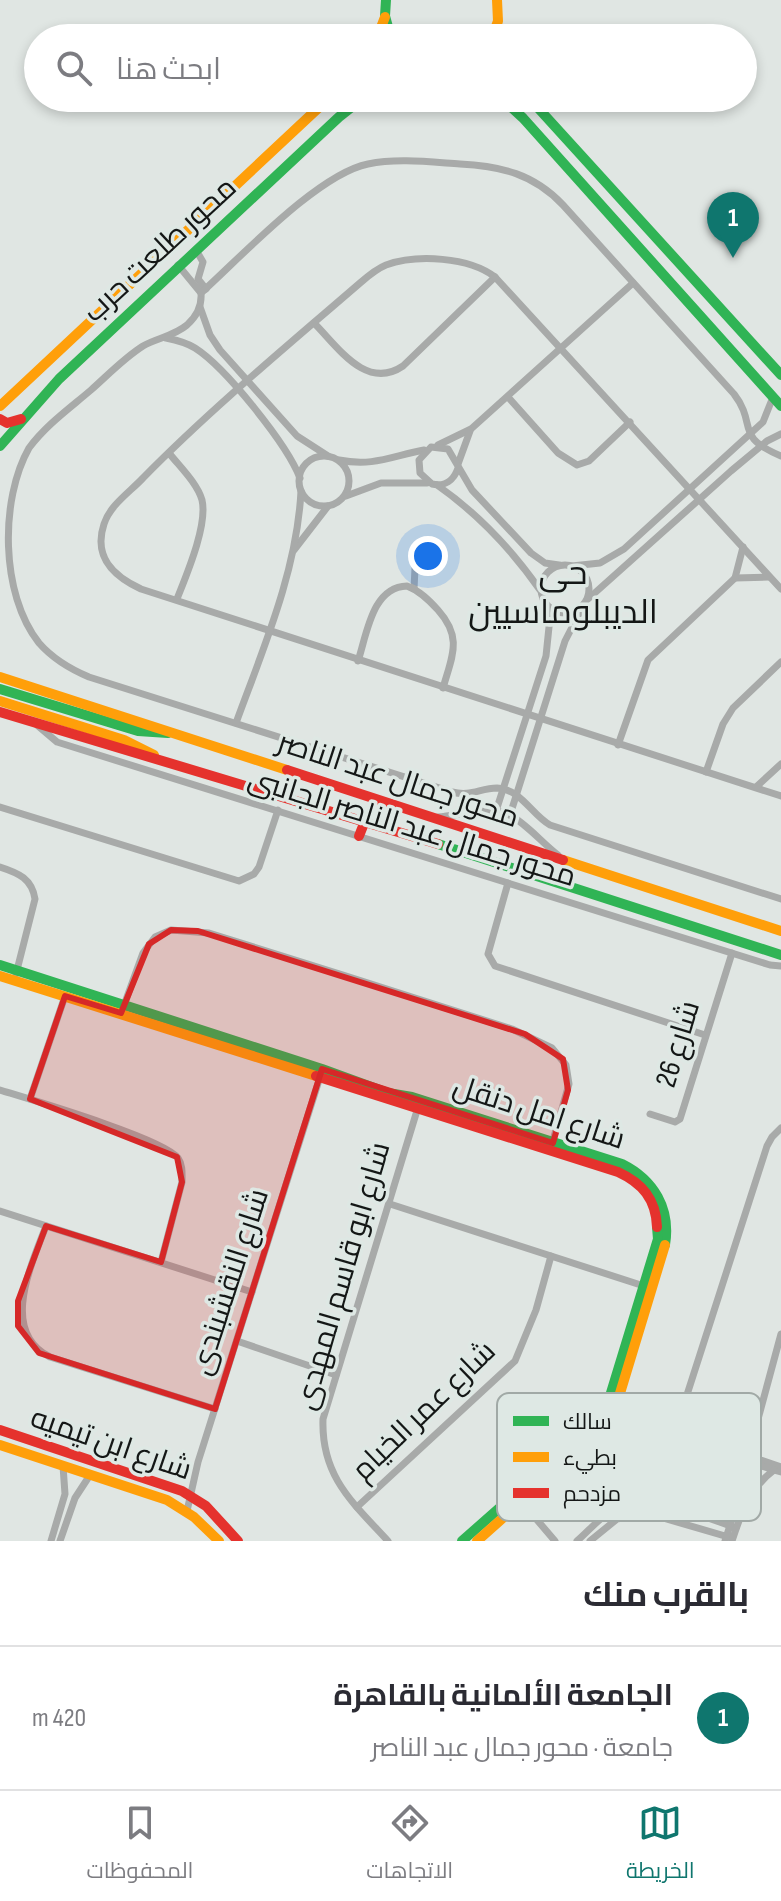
<!DOCTYPE html>
<html lang="ar">
<head>
<meta charset="utf-8">
<style>
	body { margin:0; font-family:"Sofia Sans Condensed",Cairo,sans-serif; background:#f7f7f7; color:#2b2b33; direction:rtl }
	.you { position:absolute; left:428px; top:556px; width:28px; height:28px; margin:-20px; border:6px solid #fff; border-radius:50%; background:#1a73e8; box-shadow:0 0 0 12px #1a73e833 }
	.badge { display:grid; place-items:center; width:52px; height:52px; border-radius:50%; background:#0f766e; color:#fff; font-size:26px; font-weight:700 }
	.pin { position:absolute; translate:-50% -66px; filter:drop-shadow(0 2px 4px #0008) }
	.pin::after { content:''; position:absolute; top:42px; width:28px; height:24px; background:inherit; clip-path:polygon(0 0,100% 0,50% 100%) }
	.list { margin:0; padding:0; list-style:none }
	h2 { display:flex; justify-content:space-between; align-items:center; height:104px; margin:0; padding:0 32px; font-size:34px }
	h2 small { font-size:26px; font-weight:400; color:#7c7c81 }
	.list li { display:grid; grid-template-columns:52px 1fr auto; gap:24px; align-items:center; box-sizing:border-box; height:144px; padding:0 32px; border-top:2px solid #e1e1e2 }
	.list b { display:block; font-size:30px; white-space:nowrap }
	.list p { margin:0; font-size:26px; white-space:nowrap; color:#7c7c81 }
	.list em { font-size:26px; font-style:normal; color:#7c7c81 }
	.icon { flex:none; width:44px; height:44px; fill:none; stroke:currentColor; stroke-width:2; stroke-linecap:round; stroke-linejoin:round }
	.map { position:relative; flex:none; width:781px; height:1541px; overflow:hidden; direction:ltr }
	.search { position:absolute; background:#fff; box-shadow:0 4px 12px #0003; left:24px; right:24px; top:24px; height:88px; display:flex; align-items:center; gap:20px; box-sizing:border-box; padding:0 28px; border-radius:44px; color:#7c7c81; font-size:30px }
	.sheet { height:248px; background:#fff }
	nav { display:flex; justify-content:space-around; align-items:center; box-sizing:border-box; height:112px; border-top:2px solid #e1e1e2; background:#fff; font-size:22px; color:#7c7c81 }
	nav a { display:grid; justify-items:center; gap:4px }
	nav .on { color:#0f766e }
	.map>svg:first-child { display:block }
	.lines { fill:none; stroke-linecap:round; stroke-linejoin:round }
	.street { stroke:#a8aaa9; stroke-width:7 }
	.fast { stroke:#30b455; stroke-width:10 }
	.slow { stroke:#ff9f0a; stroke-width:10 }
	.jam { stroke:#e5322d; stroke-width:10 }
	.marked { fill:#d62828; fill-opacity:0.2; stroke:#d62828; stroke-width:6; stroke-linejoin:round }
	.labels { text-anchor:middle; dominant-baseline:central; stroke-width:7; stroke-linejoin:round; paint-order:stroke }
	.street-label { font-size:30px; fill:#141716; stroke:#dee8e4 }
	.quarter-label { font-size:34px; fill:#141716; stroke:#dee8e4 }
	.key { fill:#dee8e4; stroke:#a1a9a6; stroke-width:2 }
	.key-label { font-size:22px; fill:#141716 }
</style>
</head>
<body>
<div class="map">
<svg width="781" height="1541" viewBox="0 0 781 1541">
	<rect width="100%" height="100%" fill="#e0e6e3"/>
	<g class="lines">
		<!-- street -->
		<g class="street">
			<path d="M196,250L203,262L198,279L206,289"/>
			<path d="M178,265L201,293C202,306 196,317 187,325C174,336 157,338 143,346C124,358 108,375 91,390C70,408 46,425 29,448C0,499 0,594 39,643C53,659 70,669 89,677L452,792C471,797 480,788 497,788C521,789 531,814 550,825L781,899"/>
			<path d="M201,293C241,257 318,174 368,164C397,158 430,162 460,164C501,166 534,174 563,205L734,394C758,425 733,436 781,456"/>
			<path d="M200,307L210,335L220,350L297,436L328,456"/>
			<path d="M314,323C338,347 366,391 403,366L495,277"/>
			<path d="M166,338C176,340 187,343 195,348C225,367 287,444 300,478"/>
			<path d="M508,397L558,453L577,465L589,461L630,422"/>
			<path d="M438,445L471,429L633,283"/>
			<path d="M169,453C180,467 197,483 202,500C208,525 186,576 177,599"/>
			<circle cx="324" cy="481" r="25"/>
			<path d="M339,460C373,467 392,456 424,450"/>
			<path d="M458,464L470,431"/>
			<path d="M458,468C454,480 445,487 432,484L420,473L419,460L431,447L448,449L472,490L531,553L545,563L559,565"/>
			<path d="M437,485C477,513 512,550 540,590"/>
			<path d="M346,496L381,483H427"/>
			<path d="M294,550L328,506"/>
			<circle cx="565" cy="589" r="24"/>
			<path d="M572,566L600,563L624,549L763,422L773,397"/>
			<path d="M735,578L769,577"/>
			<path d="M414,589L416,547"/>
			<path d="M781,589L495,277C469,257 417,254 386,265C376,269 368,276 360,283C287,346 211,409 143,478C130,492 110,505 104,524C93,557 113,576 141,589L781,796"/>
			<path d="M588,599L731,471L767,441L781,434"/>
			<path d="M358,661C367,634 372,587 407,586C420,591 429,600 438,610C463,638 452,656 443,688"/>
			<path d="M236,723C263,649 297,571 301,491"/>
			<path d="M37,725L57,742L770,965L781,966"/>
			<path d="M618,745L648,660L735,578L743,547"/>
			<path d="M706,772L723,724L733,708L781,662"/>
			<path d="M756,787L781,764"/>
			<path d="M0,807L239,881L254,874L259,867L278,810"/>
			<path d="M496,811L546,656L549,627L546,605"/>
			<path d="M510,815L565,641L583,606"/>
			<path d="M438,817C458,816 488,806 508,814C526,823 542,843 558,855"/>
			<path d="M0,867C19,873 32,879 35,899L16,974"/>
			<path d="M508,883L488,954L495,966L705,1035"/>
			<path d="M123,1008L143,953L155,937L171,930L209,933L343,975L512,1029L552,1048L566,1065L569,1084L552,1144"/>
			<path d="M0,1090C29,1099 165,1139 178,1158C183,1165 182,1174 182,1182L161,1262"/>
			<path d="M30,1099L65,996"/>
			<path d="M650,1114L675,1122L680,1119L732,953"/>
			<path d="M390,1204L647,1287"/>
			<path d="M0,1211L252,1292"/>
			<path d="M46,1226C30,1268 0,1332 50,1357L215,1409"/>
			<path d="M237,1341L336,1375"/>
			<path d="M622,1393L627,1406L640,1419L781,1467"/>
			<path d="M636,1431L623,1427L620,1421L624,1417L638,1419"/>
			<path d="M675,1432L767,1146L772,1137L781,1128"/>
			<path d="M594,1440C651,1419 725,1456 781,1472"/>
			<path d="M748,1456L781,1334"/>
			<path d="M520,1500L555,1541"/>
			<path d="M357,1507L515,1361L536,1310L551,1256"/>
			<path d="M187,1511L198,1462L321,1074"/>
			<path d="M51,1541L65,1494L63,1466"/>
			<path d="M60,1541L75,1498L90,1475"/>
			<path d="M388,1541C352,1502 321,1476 323,1419L419,1104"/>
			<path d="M577,1541C591,1529 604,1512 621,1506C652,1495 706,1517 736,1528"/>
			<path d="M590,1541L617,1519L646,1513L732,1538"/>
			<path d="M725,1541L741,1491L740,1460"/>
			<path d="M732,1541C741,1513 750,1488 774,1470"/>
		</g>
		<!-- fast -->
		<g class="fast">
			<path d="M386,0L385,16L391,38"/>
			<path d="M501,98L523,118L781,406"/>
			<path d="M529,98L781,375"/>
			<path d="M0,446L59,379L339,117L363,98"/>
			<path d="M0,689L138,731L168,733"/>
			<path d="M438,844L781,955"/>
			<path d="M0,965L322,1069L388,1093L412,1097L622,1164C654,1180 671,1209 665,1245"/>
			<path d="M462,1541L595,1424L607,1406L658,1239L657,1227"/>
		</g>
		<!-- slow -->
		<g class="slow">
			<path d="M377,38L385,17"/>
			<path d="M492,38L498,21L497,0"/>
			<path d="M0,406L329,98"/>
			<path d="M0,677L287,770"/>
			<path d="M0,701L124,740L154,755"/>
			<path d="M563,860L781,931"/>
			<path d="M0,976L316,1076"/>
			<path d="M0,1445L167,1500L194,1517L219,1541"/>
			<path d="M477,1541L603,1429L614,1413L665,1245"/>
		</g>
		<!-- jam -->
		<g class="jam">
			<path d="M0,419L7,423L21,419"/>
			<path d="M0,712L438,844"/>
			<path d="M287,770L563,860"/>
			<path d="M359,836L365,821"/>
			<path d="M316,1076L618,1172C642,1183 656,1199 657,1227"/>
			<path d="M0,1430L182,1491L206,1506L238,1541"/>
		</g>
	</g>
	<!-- marked area -->
	<path class="marked" d="M171,930L198,931L525,1034L563,1059L568,1090L553,1143L322,1069L215,1409L39,1353L18,1326V1301L46,1226L161,1262L182,1182L177,1157L30,1099L65,996L121,1013L149,944Z"/>
	<g class="labels">
		<!-- street labels -->
		<g class="street-label">
			<text transform="translate(160 250) rotate(-43)">محور طلعت حرب</text>
			<text transform="translate(398 780) rotate(18)">محور جمال عبد الناصر</text>
			<text transform="translate(412 828) rotate(17)">محور جمال عبد الناصر الجانبى</text>
			<text transform="translate(678 1044) rotate(-73)">شارع 26</text>
			<text transform="translate(539 1113) rotate(18)">شارع امل دنقل</text>
			<text transform="translate(343 1276) rotate(-74)">شارع ابو قاسم المهدى</text>
			<text transform="translate(230 1282) rotate(-72)">شارع النقشبندى</text>
			<text transform="translate(424 1411) rotate(-44)">شارع عمر الخيام</text>
			<text transform="translate(111 1444) rotate(19)">شارع ابن تيميه</text>
		</g>
		<!-- quarter labels -->
		<g class="quarter-label">
			<text x="563" y="573">حى<tspan x="563" dy="39">الديبلوماسيين</tspan></text>
		</g>
	</g>
	<!-- legend -->
	<rect x="497" y="1393" width="264" height="128" rx="12" class="key"/>
	<rect x="513" y="1416" width="36" height="10" fill="#30b455"/>
	<rect x="513" y="1452" width="36" height="10" fill="#ff9f0a"/>
	<rect x="513" y="1488" width="36" height="10" fill="#e5322d"/>
	<g class="key-label">
		<text x="563" y="1429">سالك</text>
		<text x="563" y="1465">بطيء</text>
		<text x="563" y="1501">مزدحم</text>
	</g>
</svg>
<div class="you"></div>
<div class="pin badge" style="left:733px;top:258px">1</div>
<div class="search"><svg class="icon" aria-label="search" viewBox="0 0 24 24"><circle cx="10" cy="10" r="6"/><path d="M15 15l6 6"/></svg>ابحث هنا</div>
</div>
<section class="sheet">
<h2>بالقرب منك<small></small></h2>
<ul class="list">
<li><span class="badge">1</span><div><b>الجامعة الألمانية بالقاهرة</b><p>جامعة · محور جمال عبد الناصر</p></div><em>420 m</em></li>
</ul>
</section>
<nav>
<a class="on"><svg class="icon" aria-label="map" viewBox="0 0 24 24"><path d="M3 6l6-2 6 2 6-2v14l-6 2-6-2-6 2zM9 4v14M15 6v14"/></svg>الخريطة</a>
<a><svg class="icon" aria-label="directions" viewBox="0 0 24 24"><path d="M12 3l9 9-9 9-9-9zM9 14v-3h6M13 9l2 2-2 2"/></svg>الاتجاهات</a>
<a><svg class="icon" aria-label="saved" viewBox="0 0 24 24"><path d="M7 4h10v16l-5-4-5 4z"/></svg>المحفوظات</a>
</nav>
</body>
</html>
